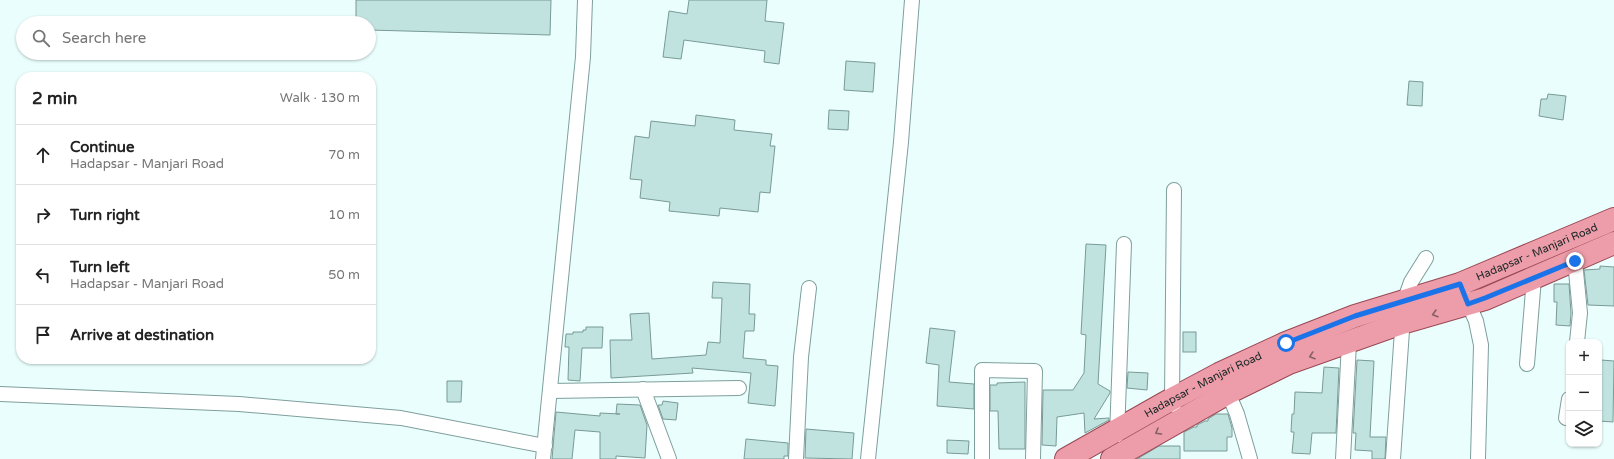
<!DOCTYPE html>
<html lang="en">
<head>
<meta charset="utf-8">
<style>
	body { margin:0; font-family:"Varela Round",sans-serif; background:#f6f6f6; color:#222 }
	.controls { position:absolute; right:12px; bottom:12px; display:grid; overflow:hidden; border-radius:8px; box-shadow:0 1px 3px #0004 }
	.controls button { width:36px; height:36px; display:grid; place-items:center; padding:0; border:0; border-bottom:1px solid #e0e0e0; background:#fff; color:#222; font:20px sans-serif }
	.stop { position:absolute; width:12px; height:12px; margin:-9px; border:3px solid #1a73e8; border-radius:50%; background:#fff }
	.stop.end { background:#1a73e8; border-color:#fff; box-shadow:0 1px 4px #0008 }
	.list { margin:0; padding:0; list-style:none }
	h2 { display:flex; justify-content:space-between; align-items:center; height:52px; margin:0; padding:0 16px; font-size:17px }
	h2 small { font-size:13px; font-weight:400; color:#767676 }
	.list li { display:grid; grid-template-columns:26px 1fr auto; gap:12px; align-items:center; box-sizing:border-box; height:60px; padding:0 16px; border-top:1px solid #e0e0e0 }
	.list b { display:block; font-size:15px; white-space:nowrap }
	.list p { margin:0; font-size:13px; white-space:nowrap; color:#767676 }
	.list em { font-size:13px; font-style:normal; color:#767676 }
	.icon { flex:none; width:22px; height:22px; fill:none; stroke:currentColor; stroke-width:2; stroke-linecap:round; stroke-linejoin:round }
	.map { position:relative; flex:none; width:1614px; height:459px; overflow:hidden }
	.search { position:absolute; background:#fff; box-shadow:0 1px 3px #0004; left:16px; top:16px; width:360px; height:44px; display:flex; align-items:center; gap:10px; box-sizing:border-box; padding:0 14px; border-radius:22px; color:#767676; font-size:15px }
	.panel { position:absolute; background:#fff; box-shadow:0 1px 3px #0004; left:16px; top:72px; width:360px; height:292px; border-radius:16px }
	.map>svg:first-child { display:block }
	.building { fill:#c0e3df; stroke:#799a97 }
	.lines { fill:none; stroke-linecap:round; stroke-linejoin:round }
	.minor-casing { stroke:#7e9f9c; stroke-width:16 }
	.primary-casing { stroke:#9a4854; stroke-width:24 }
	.minor { stroke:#fff; stroke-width:14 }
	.primary { stroke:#ed9da9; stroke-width:22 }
	.oneway { stroke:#826066 }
	.route { stroke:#1a73e8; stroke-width:5 }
	.labels { text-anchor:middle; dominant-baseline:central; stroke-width:4; stroke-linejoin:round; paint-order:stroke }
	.street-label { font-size:11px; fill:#162423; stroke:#fff }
</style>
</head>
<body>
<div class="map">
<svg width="1614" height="459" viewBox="0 0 1614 459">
	<rect width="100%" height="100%" fill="#eafffd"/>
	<!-- building -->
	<g class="building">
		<path d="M356,0H551L550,35L369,30V23H356Z"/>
		<path d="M689,0H767L765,21L784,23L779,64L764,62L765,51L684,40L681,59L663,57L669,11L687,14Z"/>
		<path d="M846,61L875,63L873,92L844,90Z"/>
		<path d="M1409,81L1423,82L1422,106L1407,105Z"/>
		<path d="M1548,94L1566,96L1563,120L1539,116L1541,99H1547Z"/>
		<path d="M829,110L849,111L848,130L828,129Z"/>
		<path d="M696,115L735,120L734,130L772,134L770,146H775L770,193L760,192L758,212L720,208L719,216L669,211L670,202L640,198L642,180L630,179L635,136L649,138L651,121L695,126Z"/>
		<path d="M1086,244L1106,245L1098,384L1110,391V393L1094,419L1109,418V420L1085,433L1084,413L1057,417L1056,446L1042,445L1043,390H1073L1084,373L1086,335L1081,334Z"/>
		<path d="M1600,266L1614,267V306L1588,305L1584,270L1600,269Z"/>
		<path d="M713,282L750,284L749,314H755L754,331H745L743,358L766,360V365L778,366L775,406L748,403L751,373L692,368L693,373L611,378L610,340H632L630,314L649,313L652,359L706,355L708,342L720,343L722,298H712Z"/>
		<path d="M1554,284H1569L1571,313L1570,326L1556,325L1557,302H1554Z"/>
		<path d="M586,327H603L602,348H582L580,381L568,380L569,347H565L566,334H573V332H583V330H586Z"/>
		<path d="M930,328L955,331L949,382L974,384V409L937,406L939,365L926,363Z"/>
		<rect x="1183" y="332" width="13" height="20"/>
		<path d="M1357,360L1374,361L1370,437H1386L1385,459H1372V451L1355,450L1356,433H1353Z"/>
		<path d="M1601,360L1614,361L1613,422L1599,421Z"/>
		<path d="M1324,367L1339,368L1336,433H1312L1310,454L1292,453L1294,432H1291L1292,414H1294L1295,392L1322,393Z"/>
		<path d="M1128,372L1148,373L1147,390L1127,388Z"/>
		<path d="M447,381H462L461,402H447Z"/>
		<path d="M1025,382V449H999L998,411H990V385H997V383Z"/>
		<path d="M663,401L678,403L676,420L663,419L658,405H662Z"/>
		<path d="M617,404L640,405L647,425L645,458L616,456V459H600V432L575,430L572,459H552L556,412L600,416V413L620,414H616Z"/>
		<path d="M1216,414H1228L1232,428V437H1227V451H1184V432L1194,427H1197V425L1205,421H1208V419Z"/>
		<path d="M806,429L854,433L852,459L805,458Z"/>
		<path d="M746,439L788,443V456H784V459H744Z"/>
		<path d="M947,440L969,441L968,454L947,453Z"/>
		<path d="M1159,446H1180V459H1137Z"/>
	</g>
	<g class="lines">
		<defs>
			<g id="minor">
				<path d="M1575,261L1580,313L1577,342"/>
				<path d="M1465,296L1476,321L1481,345L1478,459"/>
				<path d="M1527,364L1534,278"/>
				<path d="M643,389L669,459"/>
				<path d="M550,391L739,388"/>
				<path d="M1228,393L1237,414L1250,459"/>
				<path d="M0,394L239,404L401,418L545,446"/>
				<path d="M1174,405L1172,399L1174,190"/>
				<path d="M1566,418L1569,399"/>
				<path d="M1117,435L1124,244"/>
				<path d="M543,459L583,57L585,0"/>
				<path d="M796,459L801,357L809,288"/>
				<path d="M868,459L901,142L912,0"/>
				<path d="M982,459V370L1035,371L1033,459"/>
				<path d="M1343,459L1349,343"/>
				<path d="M1393,459L1404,302L1411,282L1426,258"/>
			</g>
			<g id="primary">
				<path id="s1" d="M1066,459L1172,399L1219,374L1286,343L1355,316L1460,284L1614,219"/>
				<path d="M1112,459L1228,393L1289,363L1402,323L1485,299L1614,243"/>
			</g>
		</defs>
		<!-- minor casing -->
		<use href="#minor" class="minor-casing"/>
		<!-- primary casing -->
		<use href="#primary" class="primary-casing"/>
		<!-- minor -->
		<use href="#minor" class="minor"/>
		<!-- primary -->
		<use href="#primary" class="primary"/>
	</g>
	<!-- one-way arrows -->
	<defs><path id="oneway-chevron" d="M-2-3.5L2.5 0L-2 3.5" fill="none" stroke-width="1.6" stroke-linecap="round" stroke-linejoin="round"/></defs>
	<g class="oneway">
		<use href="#oneway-chevron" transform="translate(1435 314) rotate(164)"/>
		<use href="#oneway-chevron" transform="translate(1312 356) rotate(161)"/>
		<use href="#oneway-chevron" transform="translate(1158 432) rotate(150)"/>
	</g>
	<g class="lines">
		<!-- route -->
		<path class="route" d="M1286,343L1355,316L1460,284L1468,304L1485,298L1575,261"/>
	</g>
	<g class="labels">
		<!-- street labels -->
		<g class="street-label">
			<text stroke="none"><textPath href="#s1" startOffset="516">Hadapsar - Manjari Road</textPath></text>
			<text stroke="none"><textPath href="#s1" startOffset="156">Hadapsar - Manjari Road</textPath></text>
		</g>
	</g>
</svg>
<div class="controls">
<button>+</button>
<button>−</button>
<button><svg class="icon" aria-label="layers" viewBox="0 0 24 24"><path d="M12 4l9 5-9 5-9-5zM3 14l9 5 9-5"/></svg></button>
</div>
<div class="stop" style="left:1286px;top:343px"></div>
<div class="stop end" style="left:1575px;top:261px"></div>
<div class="search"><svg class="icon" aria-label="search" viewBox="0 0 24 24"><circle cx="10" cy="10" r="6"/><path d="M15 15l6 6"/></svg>Search here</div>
<section class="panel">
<h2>2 min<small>Walk · 130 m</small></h2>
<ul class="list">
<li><svg class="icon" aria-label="ahead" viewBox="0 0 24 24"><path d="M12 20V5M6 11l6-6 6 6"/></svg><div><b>Continue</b><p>Hadapsar - Manjari Road</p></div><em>70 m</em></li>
<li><svg class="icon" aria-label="right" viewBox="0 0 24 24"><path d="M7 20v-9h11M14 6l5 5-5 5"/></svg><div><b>Turn right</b></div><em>10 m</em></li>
<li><svg class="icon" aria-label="left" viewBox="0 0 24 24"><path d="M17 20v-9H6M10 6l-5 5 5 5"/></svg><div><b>Turn left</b><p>Hadapsar - Manjari Road</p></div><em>50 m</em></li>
<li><svg class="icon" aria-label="arrive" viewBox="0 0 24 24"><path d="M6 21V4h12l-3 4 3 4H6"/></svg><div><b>Arrive at destination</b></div></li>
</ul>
</section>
</div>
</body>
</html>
